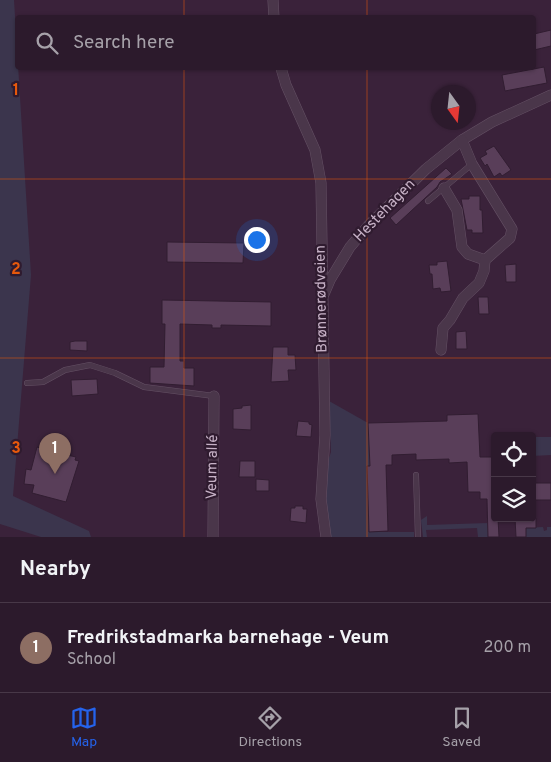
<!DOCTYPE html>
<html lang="en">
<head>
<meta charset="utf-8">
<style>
	body { margin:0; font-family:Overpass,sans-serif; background:#342334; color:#f1f3f6 }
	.controls { position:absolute; right:15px; bottom:15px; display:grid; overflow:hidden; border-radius:5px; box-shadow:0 1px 4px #0004 }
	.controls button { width:45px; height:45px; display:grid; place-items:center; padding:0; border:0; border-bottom:1px solid #483848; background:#2c1a2c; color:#f1f3f6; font:25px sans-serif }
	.compass { position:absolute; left:431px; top:85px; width:45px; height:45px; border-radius:50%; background:#2c1a2c; box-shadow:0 1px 4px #0004; rotate:165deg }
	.you { position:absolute; left:256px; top:239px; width:18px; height:18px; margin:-12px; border:4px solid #fff; border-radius:50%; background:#1a73e8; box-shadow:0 0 0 8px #1a73e833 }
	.badge { display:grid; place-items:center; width:32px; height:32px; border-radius:50%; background:#2563eb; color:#fff; font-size:16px; font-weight:700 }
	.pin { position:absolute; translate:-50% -41px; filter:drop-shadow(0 1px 2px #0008) }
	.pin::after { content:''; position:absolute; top:26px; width:18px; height:15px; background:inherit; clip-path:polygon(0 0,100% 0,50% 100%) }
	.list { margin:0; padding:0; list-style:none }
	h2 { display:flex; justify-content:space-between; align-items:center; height:65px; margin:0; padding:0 20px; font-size:21px }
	h2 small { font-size:16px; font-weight:400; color:#a6a1a9 }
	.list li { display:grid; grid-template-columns:32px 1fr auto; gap:15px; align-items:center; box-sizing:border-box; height:90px; padding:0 20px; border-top:1px solid #483848 }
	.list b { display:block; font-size:19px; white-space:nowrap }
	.list p { margin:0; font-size:16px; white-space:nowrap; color:#a6a1a9 }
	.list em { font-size:16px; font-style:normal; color:#a6a1a9 }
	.icon { flex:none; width:28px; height:28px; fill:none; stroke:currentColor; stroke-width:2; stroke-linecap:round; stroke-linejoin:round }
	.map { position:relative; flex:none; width:551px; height:537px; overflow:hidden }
	.search { position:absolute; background:#2c1a2c; box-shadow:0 1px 4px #0004; left:15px; right:15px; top:15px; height:55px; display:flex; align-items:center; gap:12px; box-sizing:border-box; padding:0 18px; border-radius:5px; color:#a6a1a9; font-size:19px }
	.sheet { height:155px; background:#2c1a2c }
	nav { display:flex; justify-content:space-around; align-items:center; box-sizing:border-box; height:70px; border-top:1px solid #483848; background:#2c1a2c; font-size:14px; color:#a6a1a9 }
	nav a { display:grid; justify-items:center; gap:2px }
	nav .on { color:#2563eb }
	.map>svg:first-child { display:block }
	.green { fill:#3b354d }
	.building { fill:#593e59; stroke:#311d31 }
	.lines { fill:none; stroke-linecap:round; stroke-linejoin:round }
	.lane-casing { stroke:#655165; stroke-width:6 }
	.street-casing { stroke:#655165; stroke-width:11 }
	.lane { stroke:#4a364a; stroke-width:5 }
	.street { stroke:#4a364a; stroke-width:10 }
	.grid { fill:none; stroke:#e8590c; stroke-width:1; stroke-opacity:0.55 }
	.labels { text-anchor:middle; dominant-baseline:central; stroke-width:4.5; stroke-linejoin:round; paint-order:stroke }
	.street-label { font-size:15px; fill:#c6b1c6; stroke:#2f1b2f }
	.grid-label { font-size:16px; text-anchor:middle; font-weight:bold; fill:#e8590c; stroke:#2f1b2f; stroke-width:4.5; stroke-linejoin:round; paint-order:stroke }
</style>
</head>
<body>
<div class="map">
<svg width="551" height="537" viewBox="0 0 551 537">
	<rect width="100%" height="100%" fill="#3a223a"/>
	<!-- green -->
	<g class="green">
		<path d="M0,0H14L31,275L13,496L89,531L91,537H41L0,524Z"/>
		<path d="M329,401L368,423L370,456L373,466H367L369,532H414V537H329L325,490L326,467L331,452Z"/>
		<path d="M532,437H551V455L532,456Z"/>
		<path d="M427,516V525L488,523V537H478L477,528L426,530L427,537H423L421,520Z"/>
		<path d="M543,527L544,531L547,530V527H551V537H526V528Z"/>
	</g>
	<!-- building -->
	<g class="building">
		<path d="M551,30V46L534,50V34Z"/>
		<path d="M544,67L547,83L505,91L502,75Z"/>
		<path d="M494,146L511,170L502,176L500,173L494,177L487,164L485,166L480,158L487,154L485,151Z"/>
		<path d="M446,168L452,174L440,182L437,187L396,225L390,218Z"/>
		<path d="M469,196H480V210H482L483,233H472V230H467L461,199H469Z"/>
		<path d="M167,242L244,243L243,263L167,262Z"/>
		<path d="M447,261L451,291L441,292L440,288L433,289L432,274H430L429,265H437V262Z"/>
		<path d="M516,264V282H506L505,265Z"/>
		<path d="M478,297H488L489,314H479Z"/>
		<path d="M162,300L271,302V326L221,325V328H212V325L180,324V361H184V368H194V386L150,383V367H164L165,324H162Z"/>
		<path d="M466,331L467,349H456V332Z"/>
		<path d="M75,341H87V351L70,350V342Z"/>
		<path d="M273,347H288V355H295L296,370H288L289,381L271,382Z"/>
		<path d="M97,379L98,394L72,396L71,380Z"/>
		<path d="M251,405V430L233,429V409L242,408V406Z"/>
		<path d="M478,414L480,457H495V518H498L499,537H488L487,499H480V492H468L467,462L449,463V459L416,460V454L392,455V465H386L388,531L369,532L367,466H370L368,423L447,421V415Z"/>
		<path d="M298,421L309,422V424L312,425L311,437L296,436Z"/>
		<path d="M37,447L54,452L55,447L64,449L63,454L76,457L75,460L79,461L66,502L32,493L34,485L24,484L26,469L31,470Z"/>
		<path d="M240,461H255V477H239Z"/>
		<path d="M256,479L269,480V491H256Z"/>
		<rect x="532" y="483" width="19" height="17"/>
		<path d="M295,506H303V509H307L306,523L290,521L291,508H295Z"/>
		<path d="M515,518H536V528H526V537H516Z"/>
	</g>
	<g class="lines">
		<defs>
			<g id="lane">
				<path d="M428,201L472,164"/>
				<path d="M27,383L43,382L65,370L90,365L115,373L144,387L214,396"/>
				<path d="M416,475L418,537"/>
			</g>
			<g id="street">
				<path d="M273,0L274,18"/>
				<path d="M281,68L286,85L315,150L321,183L325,435L321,499L326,537"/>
				<path d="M444,188L457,210L462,247L468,254L485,260"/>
				<path d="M324,294L330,280L350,247L368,226L426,169L462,140L492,122L551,95"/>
				<path d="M441,350L443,328L450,320L463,298L479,283L484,271L485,260L510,238L512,229L472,164L462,140"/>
				<path d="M213,537L214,396"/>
			</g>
		</defs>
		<!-- lane casing -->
		<use href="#lane" class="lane-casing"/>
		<!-- street casing -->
		<use href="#street" class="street-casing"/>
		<!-- lane -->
		<use href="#lane" class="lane"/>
		<!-- street -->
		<use href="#street" class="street"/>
	</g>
	<!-- grid -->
	<path class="grid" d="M184,0V18M367,0V18M184,68V537M367,68V537M0,179H551M0,358H551"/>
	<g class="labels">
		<!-- street labels -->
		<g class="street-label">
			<text transform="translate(385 211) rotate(-46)">Hestehagen</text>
			<text transform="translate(322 299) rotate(-91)">Brønnerødveien</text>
			<text transform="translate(213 467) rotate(-89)">Veum allé</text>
		</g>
	</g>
	<g class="grid-label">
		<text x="16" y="95">1</text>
		<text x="16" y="274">2</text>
		<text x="16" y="453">3</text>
	</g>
</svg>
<div class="controls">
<button><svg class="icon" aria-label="locate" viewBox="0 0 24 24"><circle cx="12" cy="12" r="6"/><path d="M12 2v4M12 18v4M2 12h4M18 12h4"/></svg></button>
<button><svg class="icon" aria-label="layers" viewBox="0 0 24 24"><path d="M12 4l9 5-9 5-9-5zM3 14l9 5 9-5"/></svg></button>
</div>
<svg class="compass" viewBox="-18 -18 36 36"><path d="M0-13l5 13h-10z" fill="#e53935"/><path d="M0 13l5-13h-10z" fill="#a6a1a9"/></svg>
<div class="you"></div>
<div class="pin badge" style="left:55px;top:474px;background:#8d6e63">1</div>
<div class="search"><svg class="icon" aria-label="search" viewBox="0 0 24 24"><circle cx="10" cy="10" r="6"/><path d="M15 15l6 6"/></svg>Search here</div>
</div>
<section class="sheet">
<h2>Nearby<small></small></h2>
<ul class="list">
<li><span class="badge" style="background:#8d6e63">1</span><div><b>Fredrikstadmarka barnehage - Veum</b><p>School</p></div><em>200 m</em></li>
</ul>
</section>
<nav>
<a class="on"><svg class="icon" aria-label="map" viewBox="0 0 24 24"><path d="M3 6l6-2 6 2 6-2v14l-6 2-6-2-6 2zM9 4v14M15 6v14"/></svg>Map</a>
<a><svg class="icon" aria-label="directions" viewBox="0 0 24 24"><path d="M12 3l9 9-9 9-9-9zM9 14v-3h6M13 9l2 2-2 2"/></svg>Directions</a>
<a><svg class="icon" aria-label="saved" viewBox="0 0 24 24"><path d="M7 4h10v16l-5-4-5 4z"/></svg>Saved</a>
</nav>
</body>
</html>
